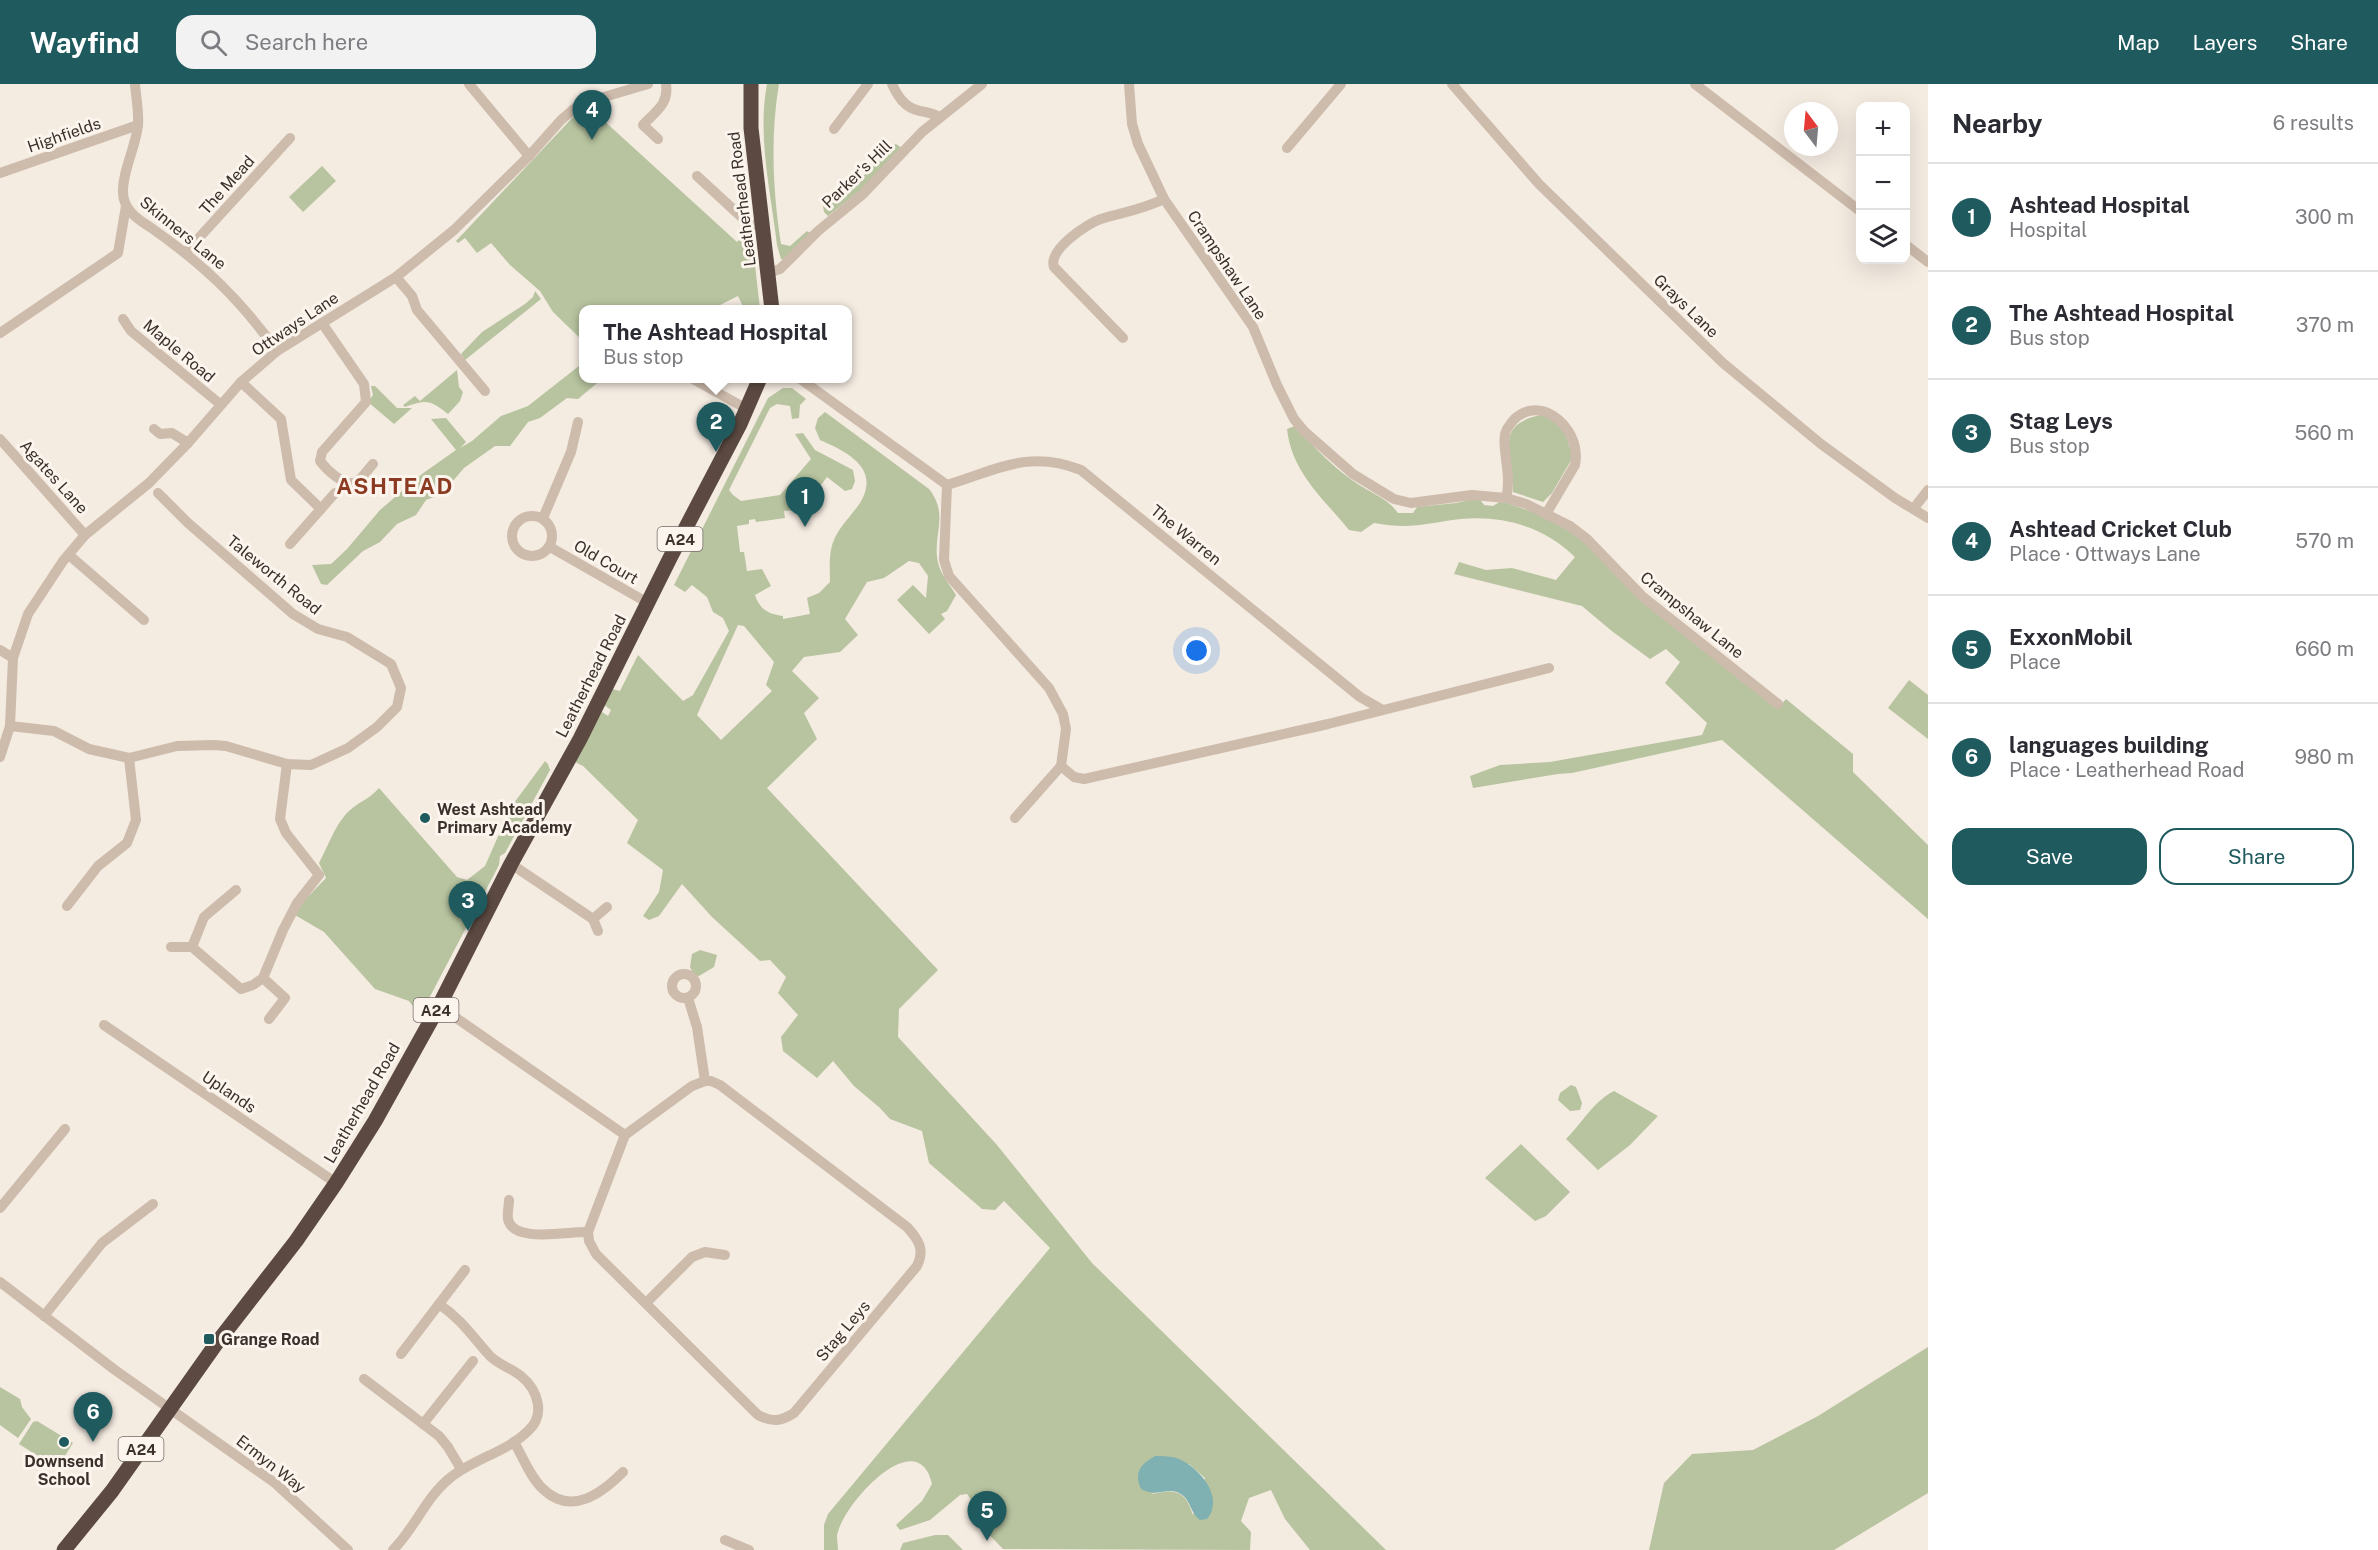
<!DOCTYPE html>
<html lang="en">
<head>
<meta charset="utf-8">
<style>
	body { margin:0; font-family:"Public Sans",sans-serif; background:#f2f2f3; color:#2b2b33 }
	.controls { position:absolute; right:18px; top:18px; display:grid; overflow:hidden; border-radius:12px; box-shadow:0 6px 24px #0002 }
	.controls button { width:54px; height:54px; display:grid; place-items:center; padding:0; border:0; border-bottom:2px solid #e1e1e2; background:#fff; color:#2b2b33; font:30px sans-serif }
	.compass { position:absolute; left:1784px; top:18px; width:54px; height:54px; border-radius:50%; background:#fff; box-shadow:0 6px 24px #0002; rotate:344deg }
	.you { position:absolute; left:1197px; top:567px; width:21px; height:21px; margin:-15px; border:4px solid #fff; border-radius:50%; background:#1a73e8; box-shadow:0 0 0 9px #1a73e833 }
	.badge { display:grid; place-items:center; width:39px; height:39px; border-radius:50%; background:#1f5a5e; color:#fff; font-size:20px; font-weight:700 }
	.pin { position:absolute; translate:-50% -50px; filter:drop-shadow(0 2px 3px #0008) }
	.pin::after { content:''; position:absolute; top:32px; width:21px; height:18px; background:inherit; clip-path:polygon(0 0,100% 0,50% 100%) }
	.popup { position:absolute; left:579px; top:221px; width:273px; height:78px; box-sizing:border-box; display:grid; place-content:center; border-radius:12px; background:#fff; filter:drop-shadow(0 2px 4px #0005); font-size:20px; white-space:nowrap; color:#7c7c81 }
	.popup b { font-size:22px; color:#2b2b33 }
	.popup::after { content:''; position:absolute; left:50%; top:100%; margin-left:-12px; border:12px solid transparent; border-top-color:#fff }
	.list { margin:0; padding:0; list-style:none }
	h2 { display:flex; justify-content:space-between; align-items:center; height:78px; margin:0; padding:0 24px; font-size:26px }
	h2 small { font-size:20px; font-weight:400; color:#7c7c81 }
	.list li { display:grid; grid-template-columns:39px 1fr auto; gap:18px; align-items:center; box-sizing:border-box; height:108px; padding:0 24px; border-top:2px solid #e1e1e2 }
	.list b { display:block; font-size:22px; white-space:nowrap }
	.list p { margin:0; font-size:20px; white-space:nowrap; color:#7c7c81 }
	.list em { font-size:20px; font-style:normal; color:#7c7c81 }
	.actions { display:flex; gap:12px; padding:18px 24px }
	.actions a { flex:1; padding:14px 0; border:2px solid #1f5a5e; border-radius:18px; text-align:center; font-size:21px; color:#1f5a5e }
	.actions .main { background:#1f5a5e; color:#fff }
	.icon { flex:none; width:33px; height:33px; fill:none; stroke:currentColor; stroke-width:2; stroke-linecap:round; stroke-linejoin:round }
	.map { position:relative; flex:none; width:1928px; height:1466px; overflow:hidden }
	header { display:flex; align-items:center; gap:36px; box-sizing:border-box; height:84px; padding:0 30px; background:#1f5a5e; color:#fff }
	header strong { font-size:28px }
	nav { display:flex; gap:33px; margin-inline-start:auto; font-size:21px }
	.search { width:420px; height:54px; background:#f2f2f3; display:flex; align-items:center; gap:15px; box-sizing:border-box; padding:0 21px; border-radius:18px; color:#7c7c81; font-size:22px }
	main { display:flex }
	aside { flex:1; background:#fff }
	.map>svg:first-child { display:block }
	.green { fill:#b8c4a0; fill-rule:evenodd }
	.water { fill:#7fb0b2 }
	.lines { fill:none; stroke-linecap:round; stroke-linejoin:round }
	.minor { stroke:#cdbbac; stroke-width:10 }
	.highway { stroke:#5c4a42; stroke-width:15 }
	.poi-dot { fill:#1f5a5e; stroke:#fbf5ee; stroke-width:2 }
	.labels { text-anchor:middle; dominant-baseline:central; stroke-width:6; stroke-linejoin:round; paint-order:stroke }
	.shield { fill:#fbf5ee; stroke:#756b66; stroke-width:1.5 }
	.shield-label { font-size:15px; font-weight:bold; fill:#3b302b }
	.street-label { font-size:16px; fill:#3b302b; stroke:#fbf5ee }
	.poi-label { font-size:16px; font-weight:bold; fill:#3b302b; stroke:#fbf5ee; text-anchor:start }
	.district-label { font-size:22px; font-weight:bold; letter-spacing:1.5px; fill:#8c3b22; stroke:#fbf5ee }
</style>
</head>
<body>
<header>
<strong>Wayfind</strong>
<div class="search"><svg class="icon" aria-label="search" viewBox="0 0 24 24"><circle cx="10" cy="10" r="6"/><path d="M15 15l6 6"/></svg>Search here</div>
<nav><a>Map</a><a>Layers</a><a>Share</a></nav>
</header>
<main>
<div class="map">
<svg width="1928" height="1466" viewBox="0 0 1928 1466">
	<rect width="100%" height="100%" fill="#f4ebe1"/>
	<!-- green -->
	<g class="green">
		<path d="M767,0H779C770,52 773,108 781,160L790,162L807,147L810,149L785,176L781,175L777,161C771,109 757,52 767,0Z"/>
		<path d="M590,24L737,158L748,146H751L760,225H744L738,212L712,225L584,226V258L553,228L540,207L510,181L491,159L477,169L465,154L458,159L456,157L574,32Z"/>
		<path d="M896,60L902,64L866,102L828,132L824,128L823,122C834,113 849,107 859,97C871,85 880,67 896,60Z"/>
		<path d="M322,82L336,97L303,128L289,113Z"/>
		<path d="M535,207L541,215L465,276L461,270L482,248L525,220L533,213Z"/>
		<path d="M584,278V294L602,295L578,315L567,314L540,334L528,338L510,362H495L464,384L442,410L426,416L416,431L397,440L380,458L363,467L327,501L321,500L312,481L331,480L347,465L380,426L422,390L456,366L431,335L446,334L466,358L460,364L472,357L501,332L528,322Z"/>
		<path d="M457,286L459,303L463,308L460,317L450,328L448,330C429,315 426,316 405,323L403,321L415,312L420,317Z"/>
		<path d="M371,302H375L397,324H412L394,340L368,318L373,311Z"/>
		<path d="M783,304H792L806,315L800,321L799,334L792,335L790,322L777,320L770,324L729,406L733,411L741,417L780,411L811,375L795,350L803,349L815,366L853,386L855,397L852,405L845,407L827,393L798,432L795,426L784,427L785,434L756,438L755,435L749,436V440L737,442L740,468H744L747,487L762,485L771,502L755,511C760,526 768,530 783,532V535L810,530L807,514L819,509L830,498C830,488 829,475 831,466C834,447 850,434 860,419C881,384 847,368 820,356L815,344L818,334L825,328L929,405C951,433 930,453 939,482C942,492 951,502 956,511L947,527L941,530L945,535L929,550L897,516L913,501L926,514L928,492L919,479L909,477L884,494L867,498L845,535L858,551L840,568L804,573L792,587L819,614L804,629L817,655L767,704L938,886L899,925L898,953L997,1061L1092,1179L1386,1466H1310L1285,1435L1271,1406L1249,1414L1241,1437L1251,1448L1250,1466L1003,1465L977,1438L980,1435C973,1426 973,1417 967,1410L960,1411L930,1436L900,1446L896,1441L922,1417L932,1400C918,1337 841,1421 837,1452C837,1456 838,1462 838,1466H824V1441L828,1430L1050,1164L1004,1117L995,1126L982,1125L929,1079L922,1047L890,1035L880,1024L854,1002L833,977L817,994L783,967L781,953L798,931L778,909L786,893L770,876L760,877L712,833L682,800L659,832L649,836L643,832L659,808L663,786L627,759L638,736L583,682L575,678L598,629L602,628L608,632L611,626L603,620L612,605L620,607L638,571L683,617L693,611L729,547L723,534L713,528L707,513L692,501L685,508L674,501L768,314ZM738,541L744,542L774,578L766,601L772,607L721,656L697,631ZM1189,1380L1205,1394L1193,1431C1185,1406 1175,1405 1152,1410Z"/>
		<path d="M1544,330L1563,342L1573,373L1552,409L1543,418L1513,408C1514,367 1491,341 1544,330Z"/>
		<path d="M1295,342C1315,364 1335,386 1361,402C1375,411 1388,415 1398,429H1413L1417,423L1456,419L1479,414L1484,421L1493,422L1501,417L1547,433L1577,452L1778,624L1786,615L1853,670V688L1928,761V835L1722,656L1572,689L1558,690L1473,704L1470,692L1500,681L1550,678L1702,651L1707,639L1665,599L1680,578L1666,565L1650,575L1613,548L1582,522L1454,490L1459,478L1486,486L1512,484L1556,496L1575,473C1544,443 1504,431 1461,435C1426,439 1411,446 1374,439L1361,448L1349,446C1323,414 1292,389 1287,345Z"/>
		<path d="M1909,596L1928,611V655L1888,624Z"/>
		<path d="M545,677L548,680L550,686L505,769L500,772L499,781L425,922L416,926L409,917L375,905L324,848L295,831L302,819L326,794L319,779C327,764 335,742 346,730C356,719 370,715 379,704L457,793L467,796L485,782L511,723Z"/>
		<path d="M700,866L717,871L714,883L699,892L694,891L690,883L692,870Z"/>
		<path d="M1571,1001L1576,1003L1582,1019L1580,1026L1570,1027L1558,1016L1560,1009Z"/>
		<path d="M1614,1007L1658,1032L1630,1061L1598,1086L1566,1055C1582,1039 1594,1017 1614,1007Z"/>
		<path d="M1521,1060L1570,1108L1546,1132L1535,1137L1485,1094Z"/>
		<path d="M1928,1263V1409L1834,1466H1649L1664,1399L1692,1370L1753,1366L1818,1332Z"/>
		<path d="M0,1303L20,1315L22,1323L31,1335L18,1354L0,1341Z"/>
		<path d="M37,1337L73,1359L60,1380L52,1381L19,1360L33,1338Z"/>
		<path d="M935,1451H948L963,1466H900L903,1459Z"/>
	</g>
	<!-- water -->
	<path class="water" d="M1155,1372C1164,1372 1171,1372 1179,1375C1200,1384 1225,1414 1207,1435L1200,1436C1190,1429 1191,1415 1179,1409C1166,1403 1158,1414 1141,1405C1134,1388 1140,1381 1155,1372Z"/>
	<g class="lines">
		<!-- minor -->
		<g class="minor">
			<path d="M135,0C136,13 139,28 138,41C136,62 122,89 123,108C123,125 137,135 150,143C203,180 239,214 277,267"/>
			<path d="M469,0L529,72"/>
			<path d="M892,0C898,13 905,24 920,27C927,28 933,29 939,33"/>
			<path d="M1129,0L1132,40L1138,60L1164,115L1253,243L1277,301L1294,335L1304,347L1353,390L1394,415L1411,419L1472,411L1506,414L1526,420L1570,442L1587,455L1643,513L1778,620"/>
			<path d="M1452,0L1539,100L1723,279L1821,360L1895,414L1928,434"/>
			<path d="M1695,0L1860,127"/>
			<path d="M834,45L868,0"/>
			<path d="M658,55L643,41C656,27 669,20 666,0"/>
			<path d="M1287,64L1341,0"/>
			<path d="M0,89L138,41"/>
			<path d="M697,92L748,139L763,143"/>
			<path d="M1906,161L1928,178"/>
			<path d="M186,168L290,54"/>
			<path d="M768,189L780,185L818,147L862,111L922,48L982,0"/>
			<path d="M396,193L412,212L417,226L485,307"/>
			<path d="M123,235L131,247L220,320"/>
			<path d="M322,239L364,300L366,318L322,368L320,377C326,385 345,404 356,398C362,395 368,385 373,380"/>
			<path d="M0,249L118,169L126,122"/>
			<path d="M1123,254L1054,183C1048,166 1086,140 1101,135C1124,128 1141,126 1164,115"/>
			<path d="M691,294L747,325"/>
			<path d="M799,294L947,401C997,386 1028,365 1081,386L1360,613L1381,625"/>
			<path d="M241,298L281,335L291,396L321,425"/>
			<path d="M154,345L160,350L172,349L188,359"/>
			<path d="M0,355L85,451"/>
			<path d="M947,401L944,476L949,492L1049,604L1063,630L1066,645L1061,682L1015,734"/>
			<path d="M1506,414C1513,391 1499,358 1507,345C1532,302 1583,341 1575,381L1546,430"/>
			<path d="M1914,424L1928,406"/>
			<circle cx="532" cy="452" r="20"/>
			<path d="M543,434L571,368L578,338"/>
			<path d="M290,460L335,409"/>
			<path d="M550,463L648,519"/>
			<path d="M69,471L144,536"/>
			<path d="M0,566L13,574"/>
			<path d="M10,642L54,647L89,665L129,674L177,662L214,661L226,662L287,680L311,681L348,664L377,643L397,623L401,604L391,580L347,553L318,545L293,530L188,439L158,409"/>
			<path d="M0,673L10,642L13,574L28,530L63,477L85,451L149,399L188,359L241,298L277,267L396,193L454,146L529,72L561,36L575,24L587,18L648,0"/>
			<path d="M1061,682L1074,693L1084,695L1328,640L1549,584"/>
			<path d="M511,780L593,835"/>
			<path d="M236,806L204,833L192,863L241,905L253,901L263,894L283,846L297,819L319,791L286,749L280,735L287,680"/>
			<path d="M67,822L98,782L127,759L136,736L129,674"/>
			<path d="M598,847L593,835L607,823"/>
			<path d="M171,863H192"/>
			<circle cx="684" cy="902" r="12"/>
			<path d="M263,894L285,914L269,935"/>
			<path d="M688,914L697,943L705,997"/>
			<path d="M439,922L625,1051"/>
			<path d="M104,941L336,1099"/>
			<path d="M705,997H711L720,1001L907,1143C919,1156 925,1166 917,1182L794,1329C780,1338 772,1338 758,1331L596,1170L589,1157L588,1148L625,1051L692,1002Z"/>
			<path d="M509,1116C509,1122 507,1129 508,1135C513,1160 569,1147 588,1148"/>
			<path d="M0,1124L65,1045"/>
			<path d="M0,1198L115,1286L275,1399L348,1466"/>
			<path d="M646,1219L692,1173L705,1168L725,1171"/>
			<path d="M44,1232L102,1159L153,1120"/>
			<path d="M401,1270L465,1186"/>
			<path d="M364,1295L439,1352L448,1363L461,1385"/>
			<path d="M423,1340L473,1277"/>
			<path d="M514,1358C523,1373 530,1393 543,1405C571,1432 601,1410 623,1388"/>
			<path d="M725,1456L749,1466"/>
			<path d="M393,1466C415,1444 426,1413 450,1394C473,1375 507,1368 528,1347C546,1331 538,1306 521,1292C511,1284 499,1281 490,1272C471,1251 463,1237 439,1220"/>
		</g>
		<!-- highway -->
		<g class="highway">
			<path d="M751,0V44L772,226"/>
			<path d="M64,1466L112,1407L216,1260L296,1157L336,1099L375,1037L439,922L511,780L580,655L670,474L740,340L760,294"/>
		</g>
	</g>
	<!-- markers -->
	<g class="poi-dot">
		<circle cx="425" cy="734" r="6"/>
		<rect x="203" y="1249" width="12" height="12" rx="3"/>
		<circle cx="64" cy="1358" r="6"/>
	</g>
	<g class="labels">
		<!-- shield labels -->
		<g class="shield">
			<rect x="657.5" y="443" width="45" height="24" rx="4.5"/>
			<rect x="413.5" y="914" width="45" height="24" rx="4.5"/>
			<rect x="118.5" y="1353" width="45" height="24" rx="4.5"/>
		</g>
		<g class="shield-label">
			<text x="680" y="455">A24</text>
			<text x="436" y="926">A24</text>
			<text x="141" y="1365">A24</text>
		</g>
		<!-- street labels -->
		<g class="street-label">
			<text transform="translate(64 51) rotate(-19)">Highfields</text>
			<text transform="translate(857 90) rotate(-44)">Parker's Hill</text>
			<text transform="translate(227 101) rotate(-48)">The Mead</text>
			<text transform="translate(742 115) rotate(-97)">Leatherhead Road</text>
			<text transform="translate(183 149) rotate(39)">Skinners Lane</text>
			<text transform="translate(1227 181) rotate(56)">Crampshaw Lane</text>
			<text transform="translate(1686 222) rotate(44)">Grays Lane</text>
			<text transform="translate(295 240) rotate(-34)">Ottways Lane</text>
			<text transform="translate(179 267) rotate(40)">Maple Road</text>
			<text transform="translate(54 393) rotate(48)">Agates Lane</text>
			<text transform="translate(1186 451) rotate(39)">The Warren</text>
			<text transform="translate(606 478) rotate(30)">Old Court</text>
			<text transform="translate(274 491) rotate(39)">Taleworth Road</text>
			<text transform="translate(1692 531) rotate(39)">Crampshaw Lane</text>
			<text transform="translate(591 592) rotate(-63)">Leatherhead Road</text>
			<text transform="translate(229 1008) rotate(34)">Uplands</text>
			<text transform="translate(362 1019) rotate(-60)">Leatherhead Road</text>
			<text transform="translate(843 1247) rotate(-50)">Stag Leys</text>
			<text transform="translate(271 1380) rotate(38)">Ermyn Way</text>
		</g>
		<!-- poi labels -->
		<g class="poi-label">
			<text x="437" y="725">West Ashtead<tspan x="437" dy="18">Primary Academy</tspan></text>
			<text x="221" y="1255">Grange Road</text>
			<text x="64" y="1377" text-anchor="middle">Downsend<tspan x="64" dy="18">School</tspan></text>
		</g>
		<!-- district labels -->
		<g class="district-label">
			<text x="395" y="402">ASHTEAD</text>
		</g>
	</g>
</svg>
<div class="controls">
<button>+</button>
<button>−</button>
<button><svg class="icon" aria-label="layers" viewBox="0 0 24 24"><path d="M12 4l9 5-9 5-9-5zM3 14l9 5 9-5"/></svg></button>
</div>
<svg class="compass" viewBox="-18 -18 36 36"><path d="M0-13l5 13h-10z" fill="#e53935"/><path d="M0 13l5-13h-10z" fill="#7c7c81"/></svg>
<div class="you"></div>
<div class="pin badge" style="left:805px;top:443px">1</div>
<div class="pin badge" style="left:716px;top:368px">2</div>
<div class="popup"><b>The Ashtead Hospital</b>Bus stop</div>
<div class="pin badge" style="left:468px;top:847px">3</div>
<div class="pin badge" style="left:592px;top:56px">4</div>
<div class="pin badge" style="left:987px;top:1457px">5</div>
<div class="pin badge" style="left:93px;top:1358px">6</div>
</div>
<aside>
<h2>Nearby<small>6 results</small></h2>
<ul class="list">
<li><span class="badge">1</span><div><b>Ashtead Hospital</b><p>Hospital</p></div><em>300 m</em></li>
<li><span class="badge">2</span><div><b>The Ashtead Hospital</b><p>Bus stop</p></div><em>370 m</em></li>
<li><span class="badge">3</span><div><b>Stag Leys</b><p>Bus stop</p></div><em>560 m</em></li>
<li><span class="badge">4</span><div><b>Ashtead Cricket Club</b><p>Place · Ottways Lane</p></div><em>570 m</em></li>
<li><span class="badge">5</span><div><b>ExxonMobil</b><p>Place</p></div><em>660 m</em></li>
<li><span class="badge">6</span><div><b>languages building</b><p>Place · Leatherhead Road</p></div><em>980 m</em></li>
</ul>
<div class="actions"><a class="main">Save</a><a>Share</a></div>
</aside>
</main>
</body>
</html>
